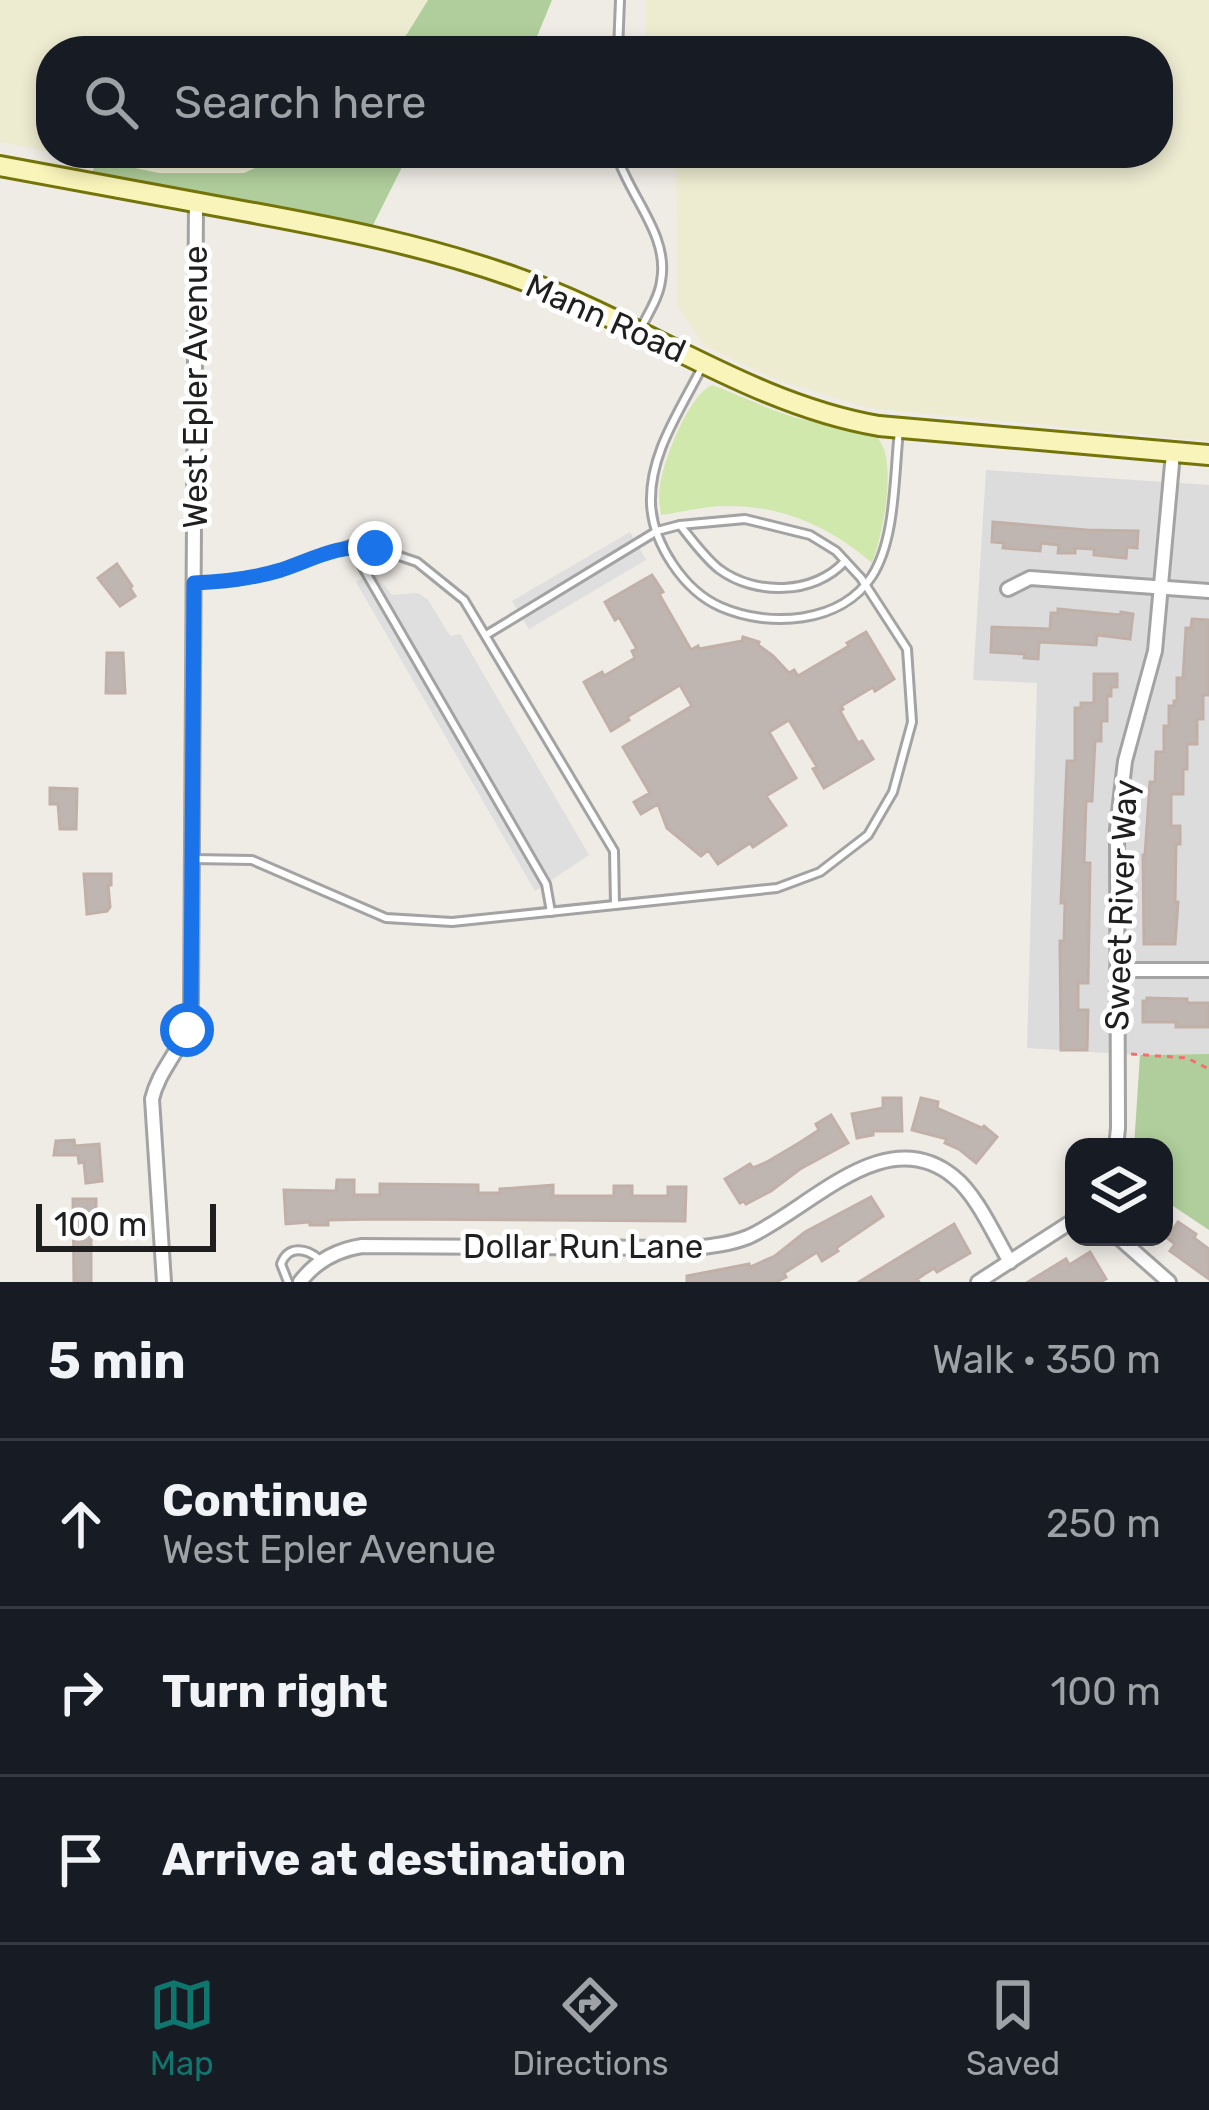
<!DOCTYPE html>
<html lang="en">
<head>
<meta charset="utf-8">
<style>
	body { margin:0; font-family:Rubik,sans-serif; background:#20242c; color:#f1f3f6 }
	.controls { position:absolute; right:36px; bottom:36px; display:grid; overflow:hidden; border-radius:24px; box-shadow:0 6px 18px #0003 }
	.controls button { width:108px; height:108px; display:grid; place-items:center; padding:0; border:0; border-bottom:3px solid #363941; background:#171b24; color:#f1f3f6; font:60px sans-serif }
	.scale { position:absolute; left:36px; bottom:30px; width:180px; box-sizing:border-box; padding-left:12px; border:6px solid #1f1f1f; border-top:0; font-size:33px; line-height:42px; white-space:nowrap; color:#1f1f1f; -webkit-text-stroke:9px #fff; paint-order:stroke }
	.stop { position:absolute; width:36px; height:36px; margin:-27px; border:9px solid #1a73e8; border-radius:50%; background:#fff }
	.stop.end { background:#1a73e8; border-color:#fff; box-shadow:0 3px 12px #0008 }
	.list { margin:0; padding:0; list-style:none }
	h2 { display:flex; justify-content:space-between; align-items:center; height:156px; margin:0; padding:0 48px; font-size:51px }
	h2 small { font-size:39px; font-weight:400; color:#9ea1a6 }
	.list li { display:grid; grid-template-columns:78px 1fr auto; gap:36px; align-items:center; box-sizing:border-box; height:168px; padding:0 48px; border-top:3px solid #363941 }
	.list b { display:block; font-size:45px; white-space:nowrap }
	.list p { margin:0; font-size:39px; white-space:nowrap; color:#9ea1a6 }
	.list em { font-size:39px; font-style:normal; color:#9ea1a6 }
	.icon { flex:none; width:66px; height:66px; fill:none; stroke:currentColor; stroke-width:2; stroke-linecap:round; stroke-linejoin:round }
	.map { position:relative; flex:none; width:1209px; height:1282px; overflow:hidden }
	.search { position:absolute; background:#171b24; box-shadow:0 6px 18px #0003; left:36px; right:36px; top:36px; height:132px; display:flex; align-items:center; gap:30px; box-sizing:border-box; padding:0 42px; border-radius:48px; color:#9ea1a6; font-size:45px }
	.sheet { height:660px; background:#171b24 }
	nav { display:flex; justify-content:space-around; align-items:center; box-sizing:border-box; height:168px; border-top:3px solid #363941; background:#171b24; font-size:33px; color:#9ea1a6 }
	nav a { display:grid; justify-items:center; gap:6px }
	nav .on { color:#0f766e }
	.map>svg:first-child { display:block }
	.residential { fill:#dddcdc }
	.farmland { fill:#edecd1 }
	.grass { fill:#d0e8ac }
	.forest { fill:#afce9b }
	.parking { fill:#dfdfdf }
	.building { fill:#c0b6b1; stroke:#c1b0a8; stroke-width:3 }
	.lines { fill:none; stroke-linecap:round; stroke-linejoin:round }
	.service-casing { stroke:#a3a3a3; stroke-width:12 }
	.minor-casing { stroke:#a3a3a3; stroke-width:18 }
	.secondary-casing { stroke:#747408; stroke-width:24 }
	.path { stroke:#f66f70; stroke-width:3; stroke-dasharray:6 6; stroke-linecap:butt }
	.service { stroke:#fff; stroke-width:6 }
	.minor { stroke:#fff; stroke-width:12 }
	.secondary { stroke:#f8f4ba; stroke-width:18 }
	.route { stroke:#1a73e8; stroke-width:15 }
	.labels { text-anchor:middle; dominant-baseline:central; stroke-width:10; stroke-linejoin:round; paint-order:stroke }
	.street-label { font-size:33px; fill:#1f1f1f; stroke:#fff }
</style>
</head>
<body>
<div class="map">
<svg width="1209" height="1282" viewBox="0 0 1209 1282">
	<rect width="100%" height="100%" fill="#efebe5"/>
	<!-- residential -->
	<path class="residential" d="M986,470L1209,485V1054L1140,1055L1027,1048L1037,683L973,680Z"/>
	<!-- farmland -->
	<g class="farmland">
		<path d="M0,0H428L407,34L390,51H51V152L0,142Z"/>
		<path d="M646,0H1209V441L870,408L780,381L705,346L677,306L676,153H1158V51H650L646,40Z"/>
		<path d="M57,153H288L244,173H159Z"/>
	</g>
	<!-- grass -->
	<path class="grass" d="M712,385C742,396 771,411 801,419C821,424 860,425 875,436C900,454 882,538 872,563C830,527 782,505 726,506C705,506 682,512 661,515C660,505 658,495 660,486C664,459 688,396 712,385Z"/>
	<!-- forest -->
	<g class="forest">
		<path d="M428,0H552L531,51H390L407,34Z"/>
		<path d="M288,153H409L372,227L92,174L96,160L159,173H244Z"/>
		<path d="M1209,1054V1230L1164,1200V1147H1134L1140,1055Z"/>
	</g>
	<!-- parking -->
	<g class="parking">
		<path d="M630,532L646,560L529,629L512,601Z"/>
		<path d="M374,572L392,595L418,593L428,600L450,636L460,634L589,855L535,891L356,582Z"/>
	</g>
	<!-- building -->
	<g class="building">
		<path d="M993,522L1087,530L1138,531L1137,548L1127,547L1126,558L1094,555V549L1075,548V553H1058L1059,545L1041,543L1040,551L1003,548L1004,543L992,542Z"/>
		<path d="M117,564L132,586L130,588L135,596L120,606L98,578Z"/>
		<path d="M652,575L663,592L659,594L691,650L698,646L699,649L742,641L743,637L759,642L758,645L773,656L789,673L794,670L798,676L849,646L847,643L866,632L894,679L875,691L873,687L841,706L843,709L840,711L858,743L862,741L873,759L824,788L813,769L817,767L789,720L769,732L796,778L766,796L786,825L753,847L750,843L718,864L708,850L701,856L667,828L658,804L641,814L634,802L650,793L623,747L692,706L680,685L627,717L629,720L611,731L584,682L602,672L604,676L635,658L632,651L637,649L619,617L615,620L605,602Z"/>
		<path d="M1058,609L1121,615V612L1133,614L1130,639L1097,635L1096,645L1039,642L1038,659L1024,658L1025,654L991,652L992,627L1050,629L1051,613H1058Z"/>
		<path d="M1192,619L1209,620V695H1203V719H1197V744H1187V769H1183V794H1171V826H1180V844H1176L1175,902H1178L1175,944H1144L1143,855H1145L1150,782H1155L1156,752H1164V726H1169V706H1174V701H1177V678H1183L1186,628H1191Z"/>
		<path d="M107,653H123L125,693H106Z"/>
		<path d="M1094,674H1117V687H1111V696H1107V721H1101V741H1095L1092,801H1086L1084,863H1090L1088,983H1078V1010H1088L1087,1050H1061L1060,941H1064L1065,903H1061L1062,880L1067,761H1075V708H1081V703H1094Z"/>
		<path d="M50,788L77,789L76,829H60L58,804H50Z"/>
		<path d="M84,874H111V885H108L110,907L107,911L87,914Z"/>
		<path d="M1147,998L1187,999V1003H1209V1027H1176V1022H1143V1001H1147Z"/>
		<path d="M883,1098H901L902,1131H873V1135L857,1138L852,1114L883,1108Z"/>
		<path d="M921,1098L938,1102L937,1108L982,1128L984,1126L997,1137L976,1163L959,1149L945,1143L947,1139L912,1130Z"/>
		<path d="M831,1115L848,1143L800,1169L771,1191L746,1204L744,1201L740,1203L725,1179L750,1164L753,1168L767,1162L799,1143L819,1130L816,1124Z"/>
		<path d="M74,1140L75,1146L99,1144L102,1181L86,1183L84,1162L79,1163L78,1155H54L56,1141Z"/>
		<path d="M337,1180H354V1195H380V1184L478,1185V1193H500V1189L553,1185V1196H614V1186H632V1196H668V1187H686L685,1221L377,1219L328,1220V1225H310V1222L286,1224L284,1190L336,1191Z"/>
		<path d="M871,1197L883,1216L836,1248L838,1251L822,1261L817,1252L784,1273L786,1277L776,1282H687V1276L749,1264L750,1267L775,1256L805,1232Z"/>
		<path d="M73,1199H96V1224H91V1282H74Z"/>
		<path d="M1178,1222L1196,1234L1194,1238L1209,1249V1279L1170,1251L1175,1244L1167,1238Z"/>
		<path d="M954,1224L970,1253L937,1272L934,1268L917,1279L919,1282H859Z"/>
		<path d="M1090,1252L1106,1279L1100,1282H1028L1066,1259L1069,1265Z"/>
	</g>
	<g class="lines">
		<defs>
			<g id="service">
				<path d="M618,51L620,0"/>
				<path d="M616,153C628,195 670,235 661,281C659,297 649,312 642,326"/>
				<path d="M702,367C680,411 649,454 651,504C653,544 684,591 721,607C769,628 841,624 872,576C896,539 894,475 899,431"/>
				<path d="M680,525C692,540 704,557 719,569C755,596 815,595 845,561"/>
				<path d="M350,545L546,884L551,912"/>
				<path d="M194,583L237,581L279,570L350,545L375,548L417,562L464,600L614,851L615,905"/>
				<path d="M192,859L252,860L386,918L452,922L777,888L820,872L868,835L893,792L912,722L907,649L861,578L836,551L810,535L745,519L680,525L657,531L486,635"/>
				<path d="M288,1282L281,1264C288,1245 306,1248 319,1259"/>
			</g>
			<g id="minor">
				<path d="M1008,589L1030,578L1209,591"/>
				<path d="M1117,970H1209"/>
				<path d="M1116,1147L1118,1128L1117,829L1125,761L1155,651L1173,453"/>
				<path d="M1118,1237L1169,1282"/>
				<path d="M164,1282L152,1099C161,1062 188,1049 191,1003L196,202"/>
				<path d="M300,1282C316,1261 336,1250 362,1246L694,1248C712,1246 730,1244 748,1237C809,1210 885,1120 954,1177C977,1195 995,1237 1010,1262"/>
				<path d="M978,1282L1074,1220"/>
			</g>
			<path id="secondary" d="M0,166C81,181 162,196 243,211C336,228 428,246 517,278C640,321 750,404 879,426L1209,455"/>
		</defs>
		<!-- service casing -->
		<use href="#service" class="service-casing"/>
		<!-- minor casing -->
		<use href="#minor" class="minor-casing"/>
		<!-- secondary casing -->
		<use href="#secondary" class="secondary-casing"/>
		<!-- path -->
		<path class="path" d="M1131,1054L1187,1058L1209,1069"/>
		<!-- service -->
		<use href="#service" class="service"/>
		<!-- minor -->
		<use href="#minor" class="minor"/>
		<!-- secondary -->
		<use href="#secondary" class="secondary"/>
	</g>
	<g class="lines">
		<!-- route -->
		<path class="route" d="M187,1030L191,1004L194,583C224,582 251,579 281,570C316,558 338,544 375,548"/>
	</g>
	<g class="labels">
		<!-- street labels -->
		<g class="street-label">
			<text transform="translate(606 318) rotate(24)">Mann Road</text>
			<text transform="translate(195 387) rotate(-90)">West Epler Avenue</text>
			<text transform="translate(1121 905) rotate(-88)">Sweet River Way</text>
			<text x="583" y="1246">Dollar Run Lane</text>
		</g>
	</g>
</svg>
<div class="controls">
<button><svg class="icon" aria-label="layers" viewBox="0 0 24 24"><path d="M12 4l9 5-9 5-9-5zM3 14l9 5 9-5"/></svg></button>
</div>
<div class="scale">100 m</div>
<div class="stop" style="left:187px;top:1030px"></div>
<div class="stop end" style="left:375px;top:548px"></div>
<div class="search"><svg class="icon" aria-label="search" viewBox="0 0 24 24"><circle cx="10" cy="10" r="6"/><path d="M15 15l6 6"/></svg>Search here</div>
</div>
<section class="sheet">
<h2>5 min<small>Walk · 350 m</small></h2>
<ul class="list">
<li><svg class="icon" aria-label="ahead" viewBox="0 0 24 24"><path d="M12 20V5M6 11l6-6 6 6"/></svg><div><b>Continue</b><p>West Epler Avenue</p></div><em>250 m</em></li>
<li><svg class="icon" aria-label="right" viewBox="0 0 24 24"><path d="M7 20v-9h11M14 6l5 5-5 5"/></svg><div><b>Turn right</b></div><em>100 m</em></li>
<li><svg class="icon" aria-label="arrive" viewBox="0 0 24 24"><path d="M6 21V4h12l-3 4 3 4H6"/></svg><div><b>Arrive at destination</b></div></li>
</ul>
</section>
<nav>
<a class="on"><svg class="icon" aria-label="map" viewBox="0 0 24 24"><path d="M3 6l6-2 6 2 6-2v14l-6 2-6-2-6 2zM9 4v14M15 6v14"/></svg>Map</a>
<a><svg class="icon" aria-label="directions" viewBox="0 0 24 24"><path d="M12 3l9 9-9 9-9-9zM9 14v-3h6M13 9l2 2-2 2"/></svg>Directions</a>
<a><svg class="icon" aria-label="saved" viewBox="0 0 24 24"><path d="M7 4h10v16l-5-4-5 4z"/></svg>Saved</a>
</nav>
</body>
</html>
